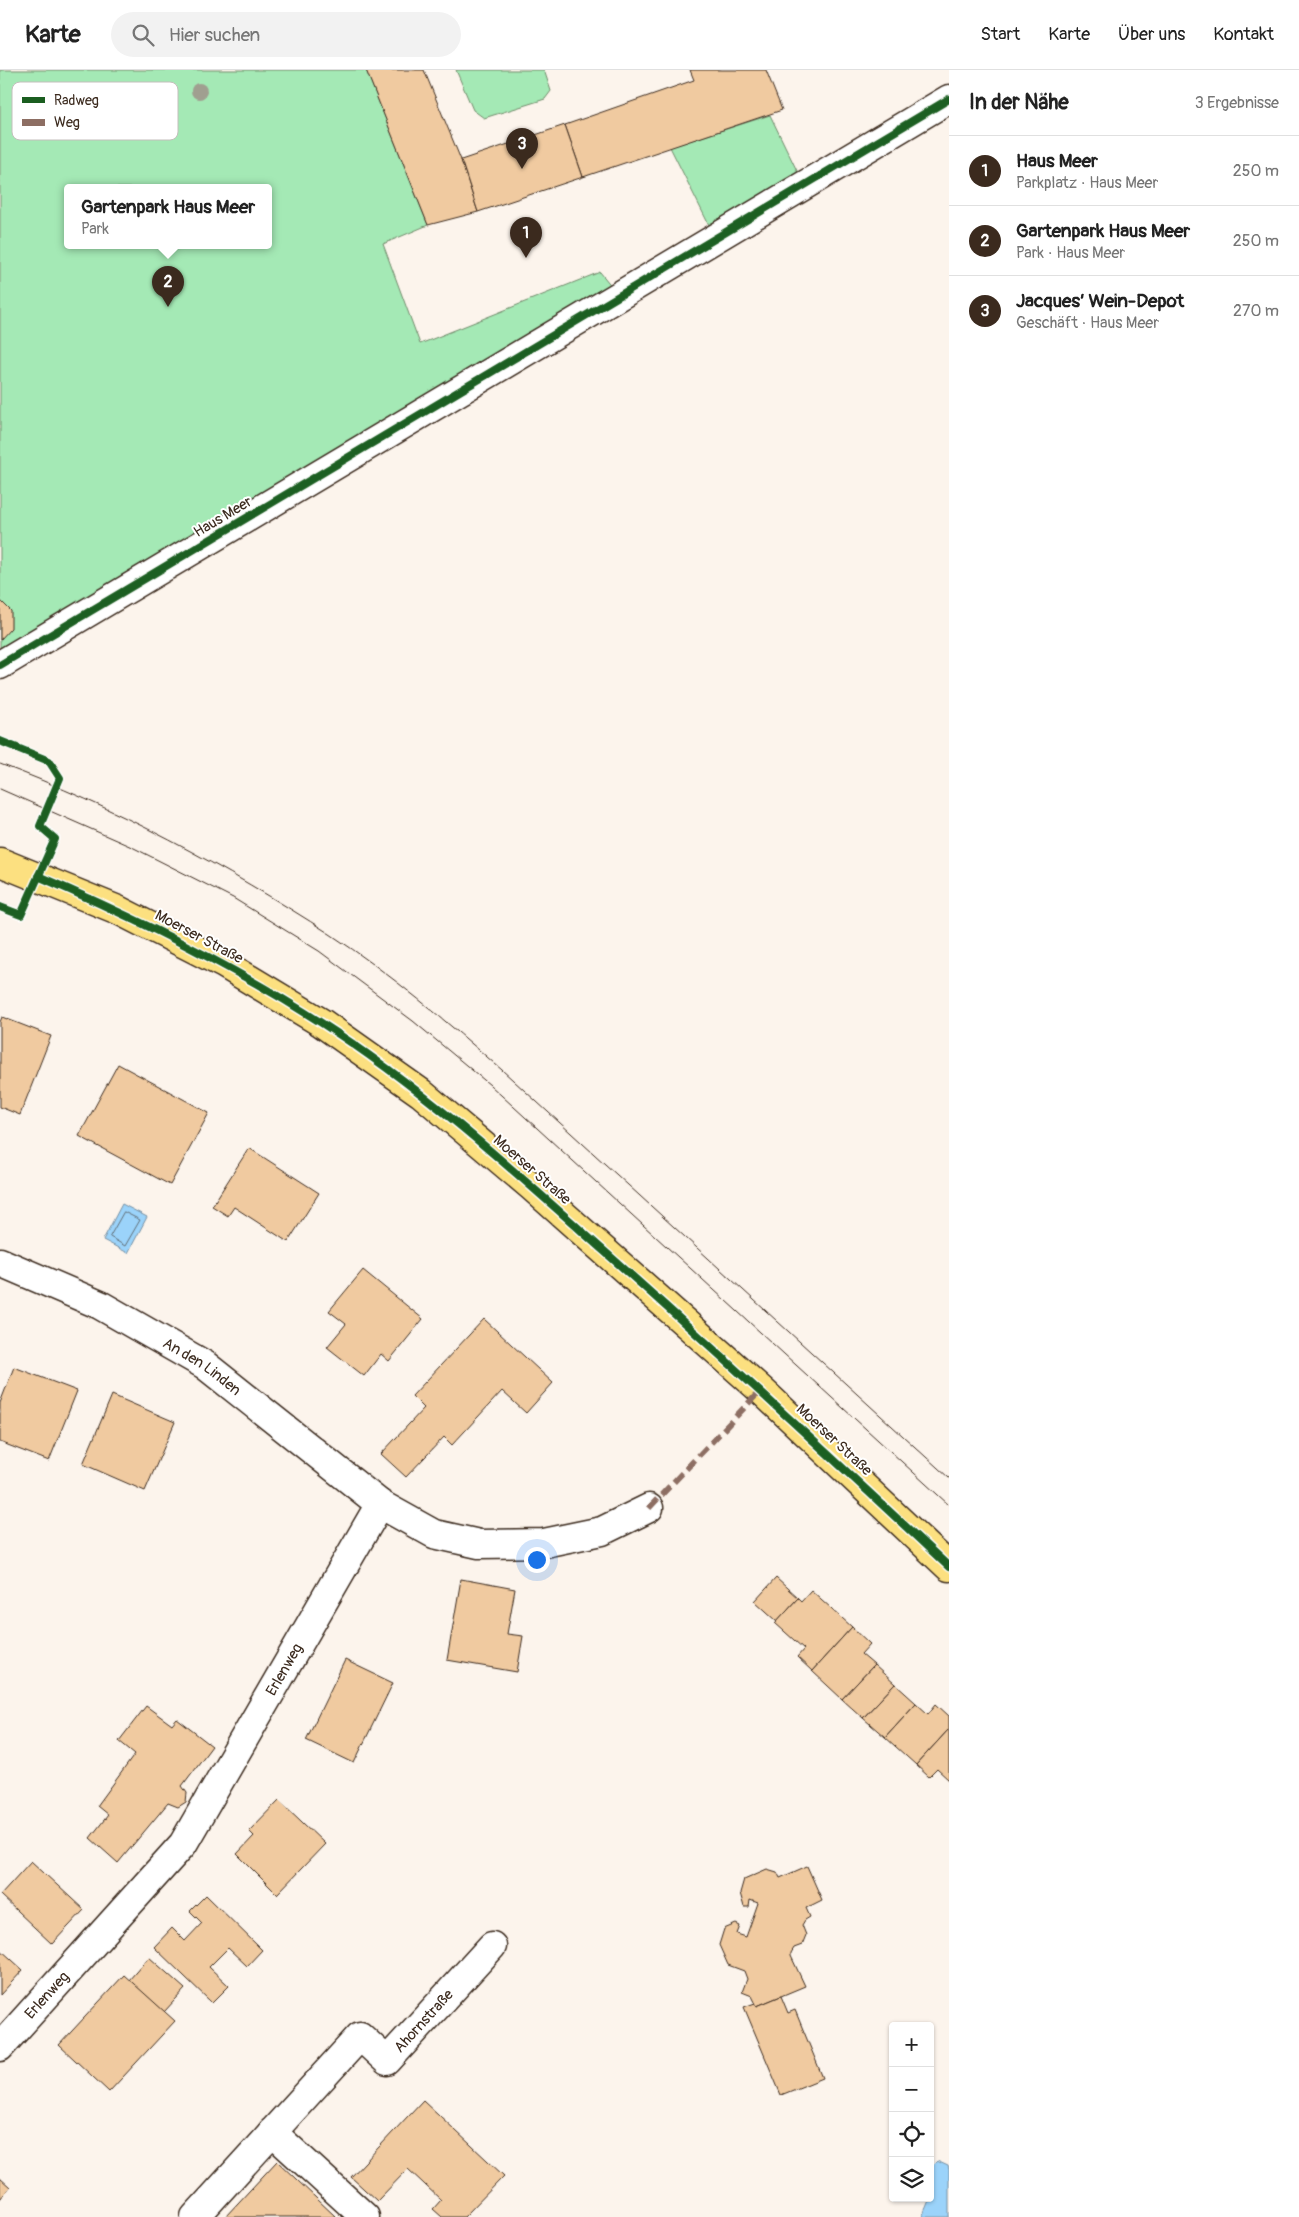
<!DOCTYPE html>
<html lang="de">
<head>
<meta charset="utf-8">
<style>
	body { margin:0; font-family:Pangolin,sans-serif; background:#f2f2f2; color:#222 }
	.controls { position:absolute; right:15px; bottom:15px; display:grid; overflow:hidden; border-radius:5px; box-shadow:0 1px 4px #0004 }
	.controls button { width:45px; height:45px; display:grid; place-items:center; padding:0; border:0; border-bottom:1px solid #e0e0e0; background:#fff; color:#222; font:25px sans-serif }
	.you { position:absolute; left:536px; top:1489px; width:18px; height:18px; margin:-12px; border:4px solid #fff; border-radius:50%; background:#1a73e8; box-shadow:0 0 0 8px #1a73e833 }
	.badge { display:grid; place-items:center; width:32px; height:32px; border-radius:50%; background:#3b2a1e; color:#fff; font-size:16px; font-weight:700 }
	.pin { position:absolute; translate:-50% -41px; filter:drop-shadow(0 1px 2px #0008) }
	.pin::after { content:''; position:absolute; top:26px; width:18px; height:15px; background:inherit; clip-path:polygon(0 0,100% 0,50% 100%) }
	.popup { position:absolute; left:64px; top:114px; width:208px; height:65px; box-sizing:border-box; display:grid; place-content:center; border-radius:5px; background:#fff; filter:drop-shadow(0 1px 4px #0005); font-size:16px; white-space:nowrap; color:#767676 }
	.popup b { font-size:19px; color:#222 }
	.popup::after { content:''; position:absolute; left:50%; top:100%; margin-left:-10px; border:10px solid transparent; border-top-color:#fff }
	.list { margin:0; padding:0; list-style:none }
	h2 { display:flex; justify-content:space-between; align-items:center; height:65px; margin:0; padding:0 20px; font-size:21px }
	h2 small { font-size:16px; font-weight:400; color:#767676 }
	.list li { display:grid; grid-template-columns:32px 1fr auto; gap:15px; align-items:center; box-sizing:border-box; height:70px; padding:0 20px; border-top:1px solid #e0e0e0 }
	.list b { display:block; font-size:19px; white-space:nowrap }
	.list p { margin:0; font-size:16px; white-space:nowrap; color:#767676 }
	.list em { font-size:16px; font-style:normal; color:#767676 }
	.icon { flex:none; width:28px; height:28px; fill:none; stroke:currentColor; stroke-width:2; stroke-linecap:round; stroke-linejoin:round }
	.map { position:relative; flex:none; width:949px; height:2147px; overflow:hidden }
	header { display:flex; align-items:center; gap:30px; box-sizing:border-box; height:70px; padding:0 25px; background:#fff; border-bottom:1px solid #e0e0e0 }
	header strong { font-size:24px }
	nav { display:flex; gap:28px; margin-inline-start:auto; font-size:18px }
	.search { width:350px; height:45px; background:#f2f2f2; display:flex; align-items:center; gap:12px; box-sizing:border-box; padding:0 18px; border-radius:28px; color:#767676; font-size:19px }
	main { display:flex }
	aside { flex:1; background:#fff }
	.map>svg:first-child { display:block }
	.green { fill:#a4e9b5; stroke:#708a6a; fill-rule:evenodd }
	.water { fill:#9bd3fa; stroke:#758fa2 }
	.lines { fill:none; stroke-linecap:round; stroke-linejoin:round }
	.shore { stroke:#616e76; stroke-width:1 }
	.building { fill:#f0caa0; stroke:#3b2a1e }
	.minor-casing { stroke:#3b2a1e; stroke-width:31 }
	.major-casing { stroke:#3b2a1e; stroke-width:31 }
	.minor { stroke:#fff; stroke-width:28 }
	.major { stroke:#fce080; stroke-width:28 }
	.tram { stroke:#3b2a1e; stroke-width:1 }
	.quiet { stroke:#8d6e63; stroke-width:6; stroke-dasharray:12 6; stroke-linecap:butt }
	.cycleway-casing { stroke:#fff; stroke-width:11 }
	.cycleway { stroke:#1b5e20; stroke-width:8 }
	.tree { fill:#a09f90 }
	.labels { text-anchor:middle; dominant-baseline:central; stroke-width:4; stroke-linejoin:round; paint-order:stroke }
	.street-label { font-size:15px; fill:#3b2a1e; stroke:#fff }
	.key { fill:#fff; stroke:#c4bfbc; stroke-width:1 }
	.key-label { font-size:14px; fill:#3b2a1e }
</style>
</head>
<body>
<header>
<strong>Karte</strong>
<div class="search"><svg class="icon" aria-label="search" viewBox="0 0 24 24"><circle cx="10" cy="10" r="6"/><path d="M15 15l6 6"/></svg>Hier suchen</div>
<nav><a>Start</a><a>Karte</a><a>Über uns</a><a>Kontakt</a></nav>
</header>
<main>
<div class="map">
<svg width="949" height="2147" viewBox="0 0 949 2147">
	<rect width="100%" height="100%" fill="#fcf4ec"/>
	<filter id="ink" filterUnits="userSpaceOnUse"><feTurbulence type="fractalNoise" baseFrequency=".02" numOctaves="2"/><feDisplacementMap in="SourceGraphic" scale="10" xChannelSelector="R" yChannelSelector="G"/><feConvolveMatrix kernelMatrix="1 2 1 2 8 2 1 2 1" color-interpolation-filters="sRGB"/></filter>
	<g filter="url(#ink)">
		<!-- green -->
		<g class="green">
			<path d="M0,0H366L428,155L383,174L420,274L600,202L617,223L0,582ZM68,118H268V176H68Z"/>
			<path d="M456,0H544L551,21L545,29L484,48L473,40Z"/>
			<path d="M770,45L800,107L710,157L670,77Z"/>
		</g>
		<!-- water -->
		<g class="water">
			<path d="M122,1134L147,1147L128,1183L103,1170Z"/>
			<path d="M937,2091L948,2096L949,2100V2147H922L930,2128V2098Z"/>
		</g>
		<g class="lines">
			<!-- shore -->
			<path class="shore" d="M124,1142L140,1150L125,1176L110,1167Z"/>
		</g>
		<!-- building -->
		<g class="building">
			<path d="M366,0H424L461,90L478,142L428,155Z"/>
			<path d="M690,0H766L782,40L583,107L565,55L694,10Z"/>
			<path d="M565,55L583,107L478,142L461,90Z"/>
			<path d="M0,530L11,541V558L0,570Z"/>
			<path d="M2,947L51,966L20,1045L0,1037V952Z"/>
			<path d="M118,994L209,1043L170,1115L79,1066Z"/>
			<path d="M249,1078L319,1123L288,1172L234,1137L228,1146L212,1136Z"/>
			<path d="M363,1200L423,1249L389,1291L381,1284L364,1306L327,1277L346,1254L329,1241Z"/>
			<path d="M484,1249L553,1313L526,1343L502,1321L452,1375L444,1367L406,1407L381,1384L424,1338L412,1326Z"/>
			<path d="M14,1297L77,1321L49,1391L0,1372V1333Z"/>
			<path d="M112,1325L175,1352L145,1421L83,1394Z"/>
			<path d="M776,1508L798,1528L777,1551L755,1531Z"/>
			<path d="M461,1509L515,1519L507,1564L523,1566L517,1602L447,1590Z"/>
			<path d="M811,1520L852,1557L812,1601L797,1587L804,1579L775,1553L798,1528L801,1531Z"/>
			<path d="M852,1557L870,1574L861,1584L874,1595L842,1629L812,1601Z"/>
			<path d="M345,1590L393,1613L354,1693L306,1670Z"/>
			<path d="M874,1595L895,1614L863,1648L842,1629Z"/>
			<path d="M895,1614L916,1633L885,1667L863,1648Z"/>
			<path d="M916,1633L928,1644L936,1634L949,1646V1659L916,1695L885,1667Z"/>
			<path d="M146,1636L172,1655L177,1649L212,1676L182,1716L187,1723L186,1732L178,1737L168,1733L118,1793L90,1768L108,1745L97,1736L135,1684L119,1671Z"/>
			<path d="M949,1659V1710L937,1699L929,1707L916,1695Z"/>
			<path d="M279,1730L325,1774L277,1824L237,1784L254,1766L249,1761Z"/>
			<path d="M31,1791L84,1840L52,1874L0,1825Z"/>
			<path d="M807,1796L822,1830L806,1838L810,1847L805,1850L802,1855L806,1865L802,1875L794,1878L791,1883V1886L805,1916L757,1936L752,1926L742,1922L747,1909L744,1901L728,1895L719,1875L724,1859L736,1854L740,1856L737,1864L746,1867L758,1833L750,1830L749,1837H744L740,1823L744,1809L767,1799L777,1802L780,1808Z"/>
			<path d="M206,1825L262,1880L247,1896L228,1878L209,1897L229,1916L212,1933L154,1877L172,1858L185,1871L202,1853L190,1841Z"/>
			<path d="M0,1879L23,1900L0,1925Z"/>
			<path d="M149,1887L185,1919L164,1942L129,1910Z"/>
			<path d="M124,1905L175,1951L109,2022L59,1975Z"/>
			<path d="M781,1926L788,1943L795,1940L823,2008L781,2025L744,1937L755,1933L757,1936Z"/>
			<path d="M423,2030L504,2106L464,2147H442L433,2139L441,2130L408,2099L377,2131L351,2107Z"/>
			<path d="M277,2091L336,2147H225Z"/>
			<path d="M0,2108L10,2117L0,2129Z"/>
		</g>
		<g class="lines">
			<defs>
				<g id="minor">
					<path d="M0,595L949,29"/>
					<path id="s1" d="M0,1192L100,1235L205,1295L380,1434L434,1464L479,1474L544,1473L602,1461L649,1438"/>
					<path id="s2" d="M0,1977L183,1774L380,1434"/>
					<path d="M272,2062L365,2147"/>
					<path id="s3" d="M195,2147L360,1966L387,1991L492,1876"/>
				</g>
				<path id="major" d="M0,792L118,840L224,894L322,953L421,1023L531,1116L761,1320L949,1497"/>
			</defs>
			<!-- minor casing -->
			<use href="#minor" class="minor-casing"/>
			<!-- major casing -->
			<use href="#major" class="major-casing"/>
			<!-- minor -->
			<use href="#minor" class="minor"/>
			<!-- major -->
			<use href="#major" class="major"/>
			<!-- tram -->
			<g class="tram">
				<path d="M0,694C116,737 226,797 330,864C391,904 447,952 502,1000L949,1408"/>
				<path d="M0,719L134,778L233,828L319,881L413,951L490,1015L949,1435"/>
			</g>
			<!-- quiet -->
			<path class="quiet" d="M649,1438L761,1320"/>
			<defs>
				<g id="cycleway">
					<path d="M0,595L949,29"/>
					<path d="M0,671L49,691L60,708L40,756L55,769L21,845L0,837"/>
					<path d="M38,806C136,848 231,895 320,952C423,1018 513,1100 604,1181C720,1284 835,1390 949,1497"/>
				</g>
			</defs>
			<!-- cycleway casing -->
			<use href="#cycleway" class="cycleway-casing"/>
			<!-- cycleway -->
			<use href="#cycleway" class="cycleway"/>
		</g>
		<!-- trees -->
		<circle class="tree" cx="199" cy="21" r="8"/>
	</g>
	<g class="labels">
		<!-- street labels -->
		<g class="street-label">
			<text transform="translate(223 447) rotate(-31)">Haus Meer</text>
			<text transform="translate(199 867) rotate(28)">Moerser Straße</text>
			<text transform="translate(532 1100) rotate(41)">Moerser Straße</text>
			<text stroke="none"><textPath href="#s1" startOffset="228">An den Linden</textPath></text>
			<text transform="translate(834 1370) rotate(43)">Moerser Straße</text>
			<text stroke="none"><textPath href="#s2" startOffset="475">Erlenweg</textPath></text>
			<text stroke="none"><textPath href="#s2" startOffset="70">Erlenweg</textPath></text>
			<text stroke="none"><textPath href="#s3" startOffset="336">Ahornstraße</textPath></text>
		</g>
	</g>
	<!-- legend -->
	<rect x="12" y="12" width="166" height="58" rx="8" class="key"/>
	<rect x="22" y="27" width="23" height="6" fill="#1b5e20"/>
	<rect x="22" y="49" width="23" height="7" fill="#8d6e63"/>
	<g class="key-label">
		<text x="54" y="35">Radweg</text>
		<text x="54" y="57">Weg</text>
	</g>
</svg>
<div class="controls">
<button>+</button>
<button>−</button>
<button><svg class="icon" aria-label="locate" viewBox="0 0 24 24"><circle cx="12" cy="12" r="6"/><path d="M12 2v4M12 18v4M2 12h4M18 12h4"/></svg></button>
<button><svg class="icon" aria-label="layers" viewBox="0 0 24 24"><path d="M12 4l9 5-9 5-9-5zM3 14l9 5 9-5"/></svg></button>
</div>
<div class="you"></div>
<div class="pin badge" style="left:526px;top:188px">1</div>
<div class="pin badge" style="left:168px;top:237px">2</div>
<div class="popup"><b>Gartenpark Haus Meer</b>Park</div>
<div class="pin badge" style="left:522px;top:99px">3</div>
</div>
<aside>
<h2>In der Nähe<small>3 Ergebnisse</small></h2>
<ul class="list">
<li><span class="badge">1</span><div><b>Haus Meer</b><p>Parkplatz · Haus Meer</p></div><em>250 m</em></li>
<li><span class="badge">2</span><div><b>Gartenpark Haus Meer</b><p>Park · Haus Meer</p></div><em>250 m</em></li>
<li><span class="badge">3</span><div><b>Jacques’ Wein-Depot</b><p>Geschäft · Haus Meer</p></div><em>270 m</em></li>
</ul>
</aside>
</main>
</body>
</html>
